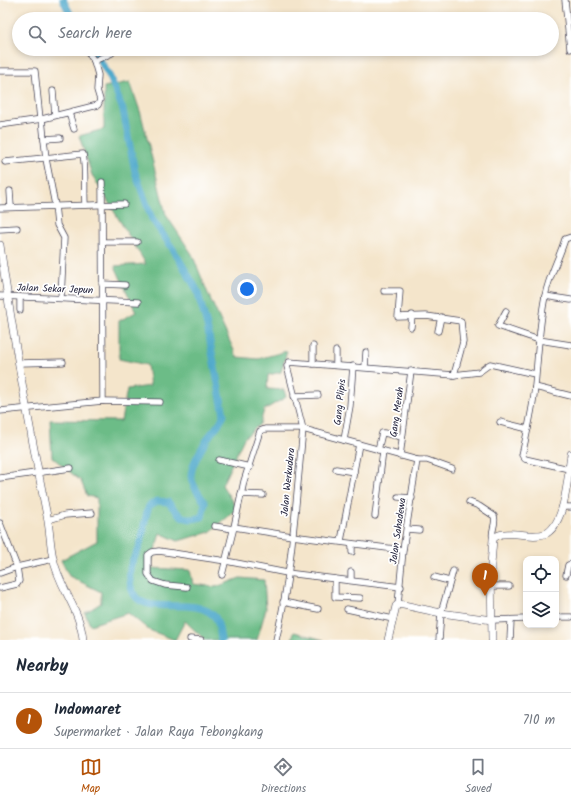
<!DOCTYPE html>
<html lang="en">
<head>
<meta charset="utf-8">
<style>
	body { margin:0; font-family:Kalam,sans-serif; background:#f2f2f3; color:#1f2937 }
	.controls { position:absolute; right:12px; bottom:12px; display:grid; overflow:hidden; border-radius:8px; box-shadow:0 2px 6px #0003 }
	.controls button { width:36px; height:36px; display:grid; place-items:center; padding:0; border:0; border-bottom:1px solid #e0e1e3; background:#fff; color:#1f2937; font:20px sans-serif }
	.you { position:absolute; left:247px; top:289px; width:14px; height:14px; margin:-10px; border:3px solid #fff; border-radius:50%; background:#1a73e8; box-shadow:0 0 0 6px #1a73e833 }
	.badge { display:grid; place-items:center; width:26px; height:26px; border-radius:50%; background:#b45309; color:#fff; font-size:13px; font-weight:700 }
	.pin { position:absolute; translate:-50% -33px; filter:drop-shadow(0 1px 2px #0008) }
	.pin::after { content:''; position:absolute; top:21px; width:14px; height:12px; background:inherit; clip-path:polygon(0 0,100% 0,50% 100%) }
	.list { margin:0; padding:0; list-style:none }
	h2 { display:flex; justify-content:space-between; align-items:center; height:52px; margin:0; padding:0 16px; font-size:17px }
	h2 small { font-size:13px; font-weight:400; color:#747a83 }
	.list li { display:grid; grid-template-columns:26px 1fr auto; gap:12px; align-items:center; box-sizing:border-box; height:56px; padding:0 16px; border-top:1px solid #e0e1e3 }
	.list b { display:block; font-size:15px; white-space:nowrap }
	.list p { margin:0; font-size:13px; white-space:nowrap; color:#747a83 }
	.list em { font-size:13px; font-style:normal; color:#747a83 }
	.icon { flex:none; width:22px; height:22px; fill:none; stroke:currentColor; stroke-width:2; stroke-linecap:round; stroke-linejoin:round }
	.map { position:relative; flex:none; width:571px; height:640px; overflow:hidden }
	.search { position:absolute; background:#fff; box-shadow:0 2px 6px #0003; left:12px; right:12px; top:12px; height:44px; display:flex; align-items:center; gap:10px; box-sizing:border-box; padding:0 14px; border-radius:22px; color:#747a83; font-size:15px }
	.sheet { height:108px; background:#fff }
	nav { display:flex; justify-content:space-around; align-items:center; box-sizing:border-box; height:56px; border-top:1px solid #e0e1e3; background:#fff; font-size:11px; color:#747a83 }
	nav a { display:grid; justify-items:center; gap:2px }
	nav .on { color:#b45309 }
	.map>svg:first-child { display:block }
	.forest { fill:#6cbc87; stroke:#476f61 }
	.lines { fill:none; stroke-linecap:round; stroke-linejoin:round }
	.river { stroke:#4da8ca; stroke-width:7 }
	.minor-casing { stroke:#423f51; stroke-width:7 }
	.major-casing { stroke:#423f51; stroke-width:8 }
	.minor { stroke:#fff; stroke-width:5.5 }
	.major { stroke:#fff; stroke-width:7 }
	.labels { text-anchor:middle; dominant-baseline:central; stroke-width:3.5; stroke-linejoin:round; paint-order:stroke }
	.street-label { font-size:10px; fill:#22223b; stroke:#fff }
</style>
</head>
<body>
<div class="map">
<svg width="571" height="640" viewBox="0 0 571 640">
	<rect width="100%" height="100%" fill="#fff"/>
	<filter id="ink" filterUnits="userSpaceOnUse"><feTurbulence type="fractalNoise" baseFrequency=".025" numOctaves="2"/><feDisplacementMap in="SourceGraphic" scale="8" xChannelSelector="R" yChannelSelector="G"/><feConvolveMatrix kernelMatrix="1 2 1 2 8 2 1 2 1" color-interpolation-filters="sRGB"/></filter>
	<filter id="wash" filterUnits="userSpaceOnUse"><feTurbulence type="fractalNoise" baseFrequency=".012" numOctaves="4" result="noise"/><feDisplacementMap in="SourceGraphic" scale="16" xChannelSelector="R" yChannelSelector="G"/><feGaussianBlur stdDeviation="0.9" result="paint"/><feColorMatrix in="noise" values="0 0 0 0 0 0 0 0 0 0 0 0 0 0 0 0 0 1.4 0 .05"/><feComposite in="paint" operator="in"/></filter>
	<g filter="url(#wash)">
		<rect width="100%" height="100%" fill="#f4e5cb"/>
		<!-- forest -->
		<g class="forest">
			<path d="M130,82L141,114L166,215L192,254L209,296L237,357L258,359L287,351L281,372L268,375L267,389L284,390L286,397L264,410L260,424L244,438L222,485L237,509L210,532L178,541L160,533L150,568L190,570L193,584L216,587L240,578L264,580L266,609L257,640H205L185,621L175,640L149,630L128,613L90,625L85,613L101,603V592L69,576L61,560L97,541V498L87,496L81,481L52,457L50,420L121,421L127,389L150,386L147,365L119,359V321L136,312L115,266L146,264L92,175L79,136L104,129V87Z"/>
			<path d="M294,632L324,640H292Z"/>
		</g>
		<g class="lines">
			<!-- river -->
			<g class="river">
				<path d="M63,0L73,19"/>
				<path d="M93,49L110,77L123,110L135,172L152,219L173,249L197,290L207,326L224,415C219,426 216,427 210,435C203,446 192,462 191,475C191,485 200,495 205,503L202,517C184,523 179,515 168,502L157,501L149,506C144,519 144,532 140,544C138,553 130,561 130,570C125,630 190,589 215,617C219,622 220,634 221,640"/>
			</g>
		</g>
	</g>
	<g filter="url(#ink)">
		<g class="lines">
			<defs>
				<g id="minor">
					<path d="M565,0L570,49"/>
					<path d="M94,61L112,53L114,49"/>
					<path d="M0,71H35L40,119"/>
					<path d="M53,91L55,115"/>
					<path d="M69,113L74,129"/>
					<path d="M42,119L46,159L55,205L57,225L64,238L61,298"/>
					<path d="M0,125L42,119L98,105L100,100L97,90L98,75L94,61L86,49"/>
					<path d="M44,139L60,138"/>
					<path d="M5,162L83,154C86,170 84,187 85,204"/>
					<path d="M102,182L103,401"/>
					<path d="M10,191L11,207"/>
					<path d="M0,208L124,204"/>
					<path d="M0,229L17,228"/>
					<path d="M103,242H137"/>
					<path d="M102,284L125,285"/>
					<path d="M384,291H400L398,317L426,316L461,321L463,342L454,375L289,362L287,366L303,429L417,460H427L452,469"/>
					<path d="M0,296L138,302"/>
					<path d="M545,296L571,300"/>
					<path d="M20,297V310"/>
					<path d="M506,311L498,326L539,340L571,345"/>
					<path d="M411,327L412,315"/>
					<path d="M438,331L441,317"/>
					<path d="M19,363L63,362"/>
					<path d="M313,364V346"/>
					<path d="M336,365V351"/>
					<path d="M365,367L366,352"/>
					<path d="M454,375L479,372L490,364L535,374"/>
					<path d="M535,387L571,396"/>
					<path d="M294,396L318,395"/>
					<path d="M0,411L103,401L160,402"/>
					<path d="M500,422L528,429"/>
					<path d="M384,433L402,437"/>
					<path d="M344,440L350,406L353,366"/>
					<path d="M378,450L382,433"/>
					<path d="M400,456L411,371"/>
					<path d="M219,460L250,467"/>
					<path d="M336,469L354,472"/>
					<path d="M569,469L525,459L522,455C527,433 533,409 535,386C538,356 539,326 545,296C549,275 559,259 565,239L571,237"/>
					<path d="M0,478L71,468"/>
					<path d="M241,494L263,495"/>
					<path d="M398,497L412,498"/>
					<path d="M469,502L479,506L494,516C497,524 490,531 493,539"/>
					<path d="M562,507H571"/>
					<path d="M375,516L383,451"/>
					<path d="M48,520L65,515L92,513"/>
					<path d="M0,523L17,567L53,559"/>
					<path d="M214,526L233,529"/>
					<path d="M234,527L244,481L260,431L265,429H303C296,498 292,574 276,640"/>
					<path d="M407,529L419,530"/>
					<path d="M341,541L359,444"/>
					<path d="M352,552V544"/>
					<path d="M0,573L17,567L19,581L17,584L0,588"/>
					<path d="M222,575L234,527L292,536L403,550"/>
					<path d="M566,575L568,565L571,564"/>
					<path d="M434,577L449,581"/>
					<path d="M335,579V597L360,598"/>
					<path d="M351,580V572"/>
					<path d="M491,586H509"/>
					<path d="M187,587L165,585L153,581L148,574V555L152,552L159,551L226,561L287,573L401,587"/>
					<path d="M283,602L318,609"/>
					<path d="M398,604L403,550L417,460"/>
					<path d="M347,609L393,619"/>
					<path d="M556,617H571"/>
					<path d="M492,620L526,619"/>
					<path d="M190,639L201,640"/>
					<path d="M439,640L441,613L453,571"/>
					<path d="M510,640L511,621"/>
				</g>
				<g id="major">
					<path d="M0,245C13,336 29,426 47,516C50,530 50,545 53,558C59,588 80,608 83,640"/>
					<path d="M388,640L396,606L399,604L441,613L492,620"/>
					<path d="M492,640L491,565L493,539C500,532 508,534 517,534C526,535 539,537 547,533C566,521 568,474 571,454"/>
				</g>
			</defs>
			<!-- minor casing -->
			<use href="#minor" class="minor-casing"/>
			<!-- major casing -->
			<use href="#major" class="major-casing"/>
			<!-- minor -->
			<use href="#minor" class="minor"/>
			<!-- major -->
			<use href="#major" class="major"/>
		</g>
	</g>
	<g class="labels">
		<!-- street labels -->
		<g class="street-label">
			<text transform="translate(55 289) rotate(2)">Jalan Sekar Jepun</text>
			<text transform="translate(340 402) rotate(-84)">Gang Plipis</text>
			<text transform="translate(397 412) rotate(-82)">Gang Merah</text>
			<text transform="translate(288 482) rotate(-84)">Jalan Werkudara</text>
			<text transform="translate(398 531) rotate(-82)">Jalan Sahadewa</text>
		</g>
	</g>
</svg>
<div class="controls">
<button><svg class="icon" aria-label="locate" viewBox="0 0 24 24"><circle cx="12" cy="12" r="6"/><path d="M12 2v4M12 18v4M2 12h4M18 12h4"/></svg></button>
<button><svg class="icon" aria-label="layers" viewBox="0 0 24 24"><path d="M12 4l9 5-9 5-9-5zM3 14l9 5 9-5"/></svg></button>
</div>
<div class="you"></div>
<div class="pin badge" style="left:485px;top:596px">1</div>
<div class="search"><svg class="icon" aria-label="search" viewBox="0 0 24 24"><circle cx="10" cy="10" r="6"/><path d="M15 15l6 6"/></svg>Search here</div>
</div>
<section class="sheet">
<h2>Nearby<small></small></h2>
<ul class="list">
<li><span class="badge">1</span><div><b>Indomaret</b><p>Supermarket · Jalan Raya Tebongkang</p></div><em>710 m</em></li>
</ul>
</section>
<nav>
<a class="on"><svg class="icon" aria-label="map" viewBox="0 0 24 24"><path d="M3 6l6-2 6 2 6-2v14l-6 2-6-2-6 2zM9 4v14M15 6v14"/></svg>Map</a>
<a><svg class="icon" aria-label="directions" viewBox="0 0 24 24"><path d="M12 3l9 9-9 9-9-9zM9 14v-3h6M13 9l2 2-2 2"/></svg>Directions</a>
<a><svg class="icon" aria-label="saved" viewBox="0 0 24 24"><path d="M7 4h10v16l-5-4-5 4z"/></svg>Saved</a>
</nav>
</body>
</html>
